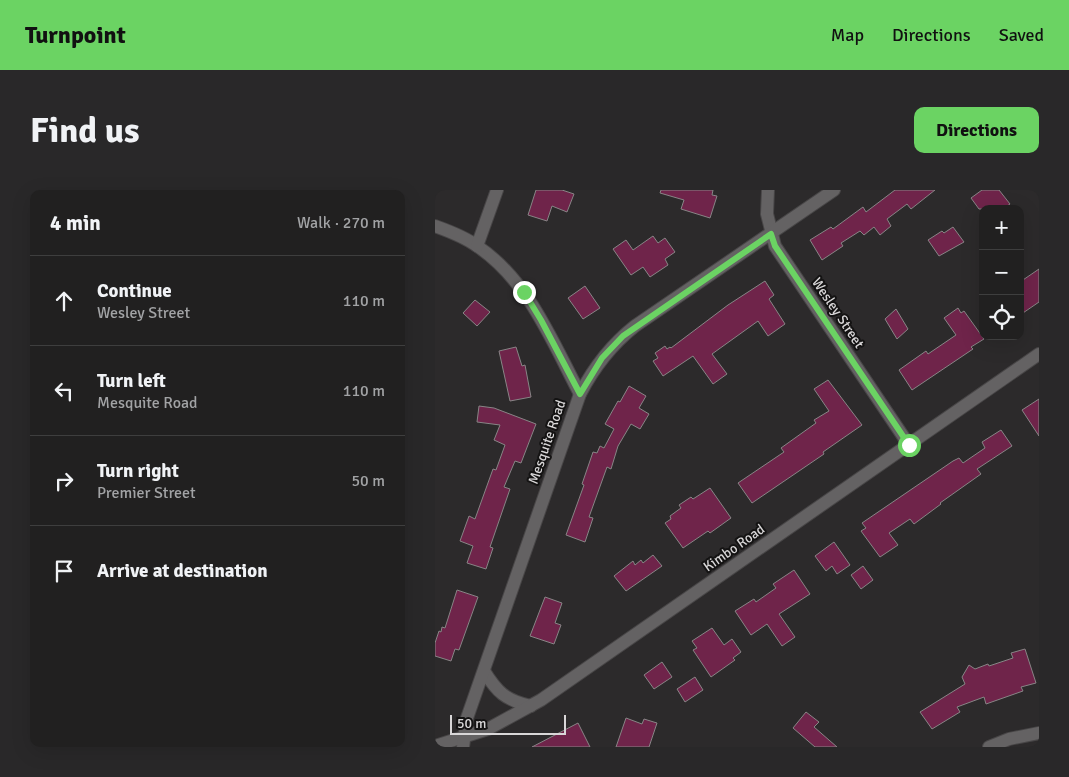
<!DOCTYPE html>
<html lang="en">
<head>
<meta charset="utf-8">
<style>
	body { margin:0; font-family:Signika,sans-serif; background:#292829; color:#f1f3f6 }
	.controls { position:absolute; right:15px; top:15px; display:grid; overflow:hidden; border-radius:10px; box-shadow:0 5px 20px #0002 }
	.controls button { width:45px; height:45px; display:grid; place-items:center; padding:0; border:0; border-bottom:1px solid #3e3e3e; background:#212020; color:#f1f3f6; font:25px sans-serif }
	.scale { position:absolute; left:15px; bottom:12px; width:116px; box-sizing:border-box; padding-left:5px; border:2px solid #d9d7d8; border-top:0; font-size:14px; line-height:18px; white-space:nowrap; color:#d9d7d8; -webkit-text-stroke:4px #141313; paint-order:stroke }
	.stop { position:absolute; width:15px; height:15px; margin:-11px; border:4px solid #6bd363; border-radius:50%; background:#fff }
	.stop.end { background:#6bd363; border-color:#fff; box-shadow:0 1px 5px #0008 }
	.list { margin:0; padding:0; list-style:none }
	h2 { display:flex; justify-content:space-between; align-items:center; height:65px; margin:0; padding:0 20px; font-size:21px }
	h2 small { font-size:16px; font-weight:400; color:#a2a3a5 }
	.list li { display:grid; grid-template-columns:32px 1fr auto; gap:15px; align-items:center; box-sizing:border-box; height:90px; padding:0 20px; border-top:1px solid #3e3e3e }
	.list b { display:block; font-size:19px; white-space:nowrap }
	.list p { margin:0; font-size:16px; white-space:nowrap; color:#a2a3a5 }
	.list em { font-size:16px; font-style:normal; color:#a2a3a5 }
	.icon { flex:none; width:28px; height:28px; fill:none; stroke:currentColor; stroke-width:2; stroke-linecap:round; stroke-linejoin:round }
	.map { position:relative; flex:none; width:604px; height:557px; overflow:hidden; border-radius:10px }
	header { display:flex; align-items:center; gap:30px; box-sizing:border-box; height:70px; padding:0 25px; background:#6bd363; color:#111 }
	header strong { font-size:24px }
	nav { display:flex; gap:28px; margin-inline-start:auto; font-size:18px }
	.intro { display:flex; align-items:center; justify-content:space-between; box-sizing:border-box; height:120px; padding:0 30px }
	h1 { margin:0; font-size:35px }
	.button { padding:12px 22px; border-radius:10px; background:#6bd363; color:#111; font-size:18px; font-weight:700 }
	main { display:flex; gap:30px; padding:0 30px }
	aside { flex:1; background:#212020; border-radius:10px; box-shadow:0 5px 20px #0002 }
	.map>svg:first-child { display:block }
	.building { fill:#6f244a; stroke:#888586 }
	.lines { fill:none; stroke-linecap:round; stroke-linejoin:round }
	.minor-casing { stroke:#484647; stroke-width:14 }
	.minor { stroke:#646263; stroke-width:12 }
	.route { stroke:#6bd363; stroke-width:6 }
	.labels { text-anchor:middle; dominant-baseline:central; stroke-width:4; stroke-linejoin:round; paint-order:stroke }
	.street-label { font-size:14px; fill:#d9d7d8; stroke:#141313 }
</style>
</head>
<body>
<header>
<strong>Turnpoint</strong>
<nav><a>Map</a><a>Directions</a><a>Saved</a></nav>
</header>
<div class="intro"><h1>Find us</h1><a class="button">Directions</a></div>
<main>
<aside>
<h2>4 min<small>Walk · 270 m</small></h2>
<ul class="list">
<li><svg class="icon" aria-label="ahead" viewBox="0 0 24 24"><path d="M12 20V5M6 11l6-6 6 6"/></svg><div><b>Continue</b><p>Wesley Street</p></div><em>110 m</em></li>
<li><svg class="icon" aria-label="left" viewBox="0 0 24 24"><path d="M17 20v-9H6M10 6l-5 5 5 5"/></svg><div><b>Turn left</b><p>Mesquite Road</p></div><em>110 m</em></li>
<li><svg class="icon" aria-label="right" viewBox="0 0 24 24"><path d="M7 20v-9h11M14 6l5 5-5 5"/></svg><div><b>Turn right</b><p>Premier Street</p></div><em>50 m</em></li>
<li><svg class="icon" aria-label="arrive" viewBox="0 0 24 24"><path d="M6 21V4h12l-3 4 3 4H6"/></svg><div><b>Arrive at destination</b></div></li>
</ul>
</aside>
<div class="map">
<svg width="604" height="557" viewBox="0 0 604 557">
	<rect width="100%" height="100%" fill="#2c2a2b"/>
	<!-- building -->
	<g class="building">
		<path d="M101,0H127L139,4L132,22L117,16L112,31L93,25Z"/>
		<path d="M226,0H278L277,5L282,6L275,28L246,19L249,10L225,3Z"/>
		<path d="M460,0H500L476,19L472,14L452,29L456,36L445,45L439,37L429,45L425,41L406,53L408,56L387,70L375,50L396,37L398,39L428,17L431,22Z"/>
		<path d="M547,0H564L575,14L568,19H544L536,8Z"/>
		<path d="M518,37L529,52L504,66L493,50L507,41L509,43Z"/>
		<path d="M218,46L223,53L230,48L240,62L230,69L233,75L215,87L208,77L196,85L178,59L191,50L198,60Z"/>
		<path d="M604,79V112L585,125V92Z"/>
		<path d="M330,91L339,105L334,109L350,134L333,146L323,131L277,164L292,184L278,194L258,166L228,186L218,171L223,168L220,163L230,156L232,159L235,157L236,158L293,115Z"/>
		<path d="M150,96L165,118L148,129L133,108Z"/>
		<path d="M40,110L55,122L42,136L28,123Z"/>
		<path d="M523,118L526,123L529,121L549,149L536,157L538,159L477,200L464,180L491,161L493,164L521,145L509,128Z"/>
		<path d="M461,119L473,139L462,149L450,129Z"/>
		<path d="M81,157L87,176L90,175L96,207L75,211L64,161Z"/>
		<path d="M393,190L427,235L388,262L389,264L317,313L303,293L349,262L346,258L381,233L379,230L394,221L379,199Z"/>
		<path d="M194,196L211,206L204,218L214,224L205,239L196,234L183,256L176,279L172,277L154,327L158,328L150,352L131,345L149,295L147,294L158,262L162,263L165,256L169,258L179,239L170,234L183,211L185,212Z"/>
		<path d="M604,209V246L587,220Z"/>
		<path d="M44,216L59,218L101,234L86,273L80,271L69,297L75,299L55,357L58,358L51,379L32,373L38,356L25,351L34,326L40,329L58,279L61,280L70,255L59,250L65,235L42,232Z"/>
		<path d="M566,240L577,256L542,279L546,284L505,313L506,314L479,334L475,329L454,343L463,355L445,367L426,341L431,338L427,333L518,271L524,268L528,273L550,258L547,252Z"/>
		<path d="M275,298L296,328L275,343L273,341L248,358L230,333L236,329L235,326L246,318L244,315L256,307L258,309Z"/>
		<path d="M399,352L415,375L402,384L397,376L391,381L380,366Z"/>
		<path d="M218,365L227,376L191,401L179,386L198,371L200,375L206,370L208,373Z"/>
		<path d="M428,376L438,390L426,399L416,385Z"/>
		<path d="M359,380L375,404L344,424L360,447L347,456L332,434L316,445L300,421L319,409L321,412L341,398L338,394Z"/>
		<path d="M22,400L43,407L24,460L20,459L16,471L0,466V453L4,441L6,442L7,437L10,438Z"/>
		<path d="M110,407L127,413L120,433L126,435L119,454L95,446Z"/>
		<path d="M277,438L289,455L297,449L306,462L298,468L300,470L276,487L258,460L262,458L257,451Z"/>
		<path d="M590,459L601,493L586,497L588,501L551,514L549,507L522,517L525,522L497,539L485,522L530,494L527,487L534,475L540,479L553,474L554,476L578,468L576,463Z"/>
		<path d="M227,472L237,487L219,499L209,485Z"/>
		<path d="M260,487L268,500L250,512L242,499Z"/>
		<path d="M371,522L384,532L379,537L402,557H380L358,538Z"/>
		<path d="M191,528L207,534L209,529L222,533L214,557H181Z"/>
		<path d="M143,533L155,557H97Z"/>
	</g>
	<g class="lines">
		<defs>
			<g id="minor">
				<path d="M333,0L332,24L340,56L474,255"/>
				<path d="M0,36C14,41 30,47 42,56C93,90 117,151 145,204"/>
				<path d="M42,56L62,0"/>
				<path d="M49,481C62,502 70,510 96,516"/>
				<path d="M0,556L53,539L106,510L604,164"/>
				<path d="M28,557L32,528L145,204C159,177 176,155 200,136L399,0"/>
				<path d="M554,557L574,549L604,543"/>
			</g>
		</defs>
		<!-- minor casing -->
		<use href="#minor" class="minor-casing"/>
		<!-- minor -->
		<use href="#minor" class="minor"/>
	</g>
	<g class="lines">
		<!-- route -->
		<path class="route" d="M89,102L106,130L145,204L167,168L188,146L336,44L340,56L474,255"/>
	</g>
	<g class="labels">
		<!-- street labels -->
		<g class="street-label">
			<text transform="translate(403 123) rotate(56)">Wesley Street</text>
			<text transform="translate(112 252) rotate(-71)">Mesquite Road</text>
			<text transform="translate(299 358) rotate(-35)">Kimbo Road</text>
		</g>
	</g>
</svg>
<div class="controls">
<button>+</button>
<button>−</button>
<button><svg class="icon" aria-label="locate" viewBox="0 0 24 24"><circle cx="12" cy="12" r="6"/><path d="M12 2v4M12 18v4M2 12h4M18 12h4"/></svg></button>
</div>
<div class="scale">50 m</div>
<div class="stop" style="left:474px;top:255px"></div>
<div class="stop end" style="left:89px;top:102px"></div>
</div>
</main>
</body>
</html>
